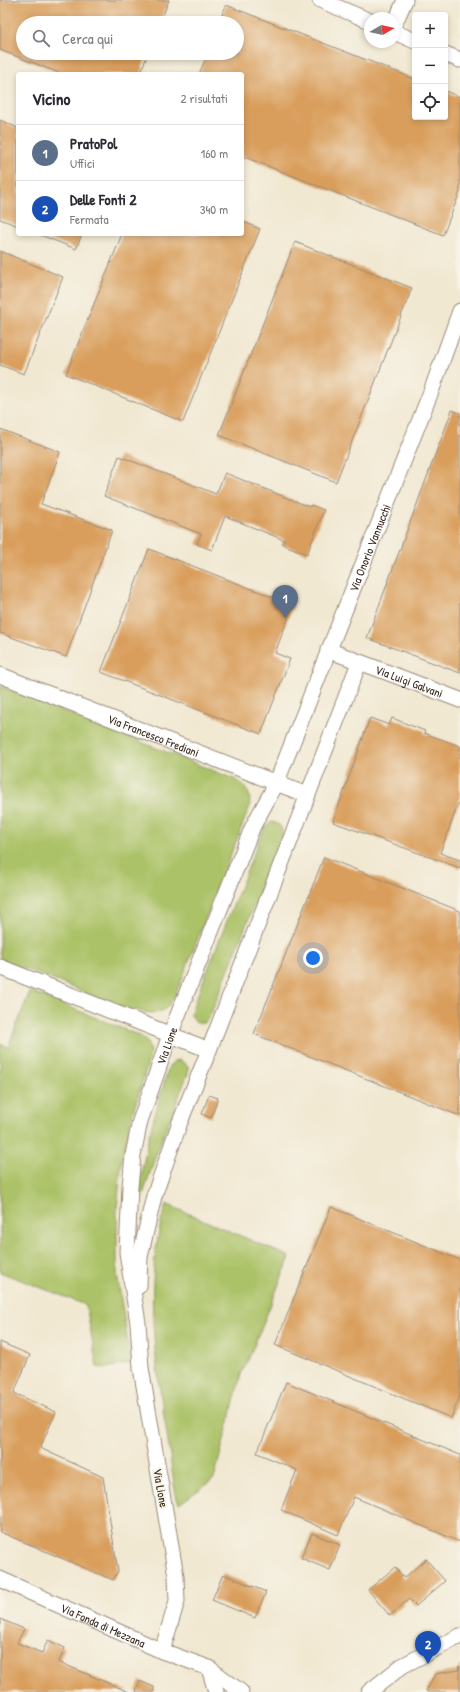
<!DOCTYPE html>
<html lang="it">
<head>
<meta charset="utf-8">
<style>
	body { margin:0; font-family:"Patrick Hand",sans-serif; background:#f7f7f7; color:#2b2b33 }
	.controls { position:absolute; right:12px; top:12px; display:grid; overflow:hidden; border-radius:4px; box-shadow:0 2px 6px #0003 }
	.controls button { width:36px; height:36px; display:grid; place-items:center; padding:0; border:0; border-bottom:1px solid #e1e1e2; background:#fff; color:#2b2b33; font:20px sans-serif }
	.compass { position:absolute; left:364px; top:12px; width:36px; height:36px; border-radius:50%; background:#fff; box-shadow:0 2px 6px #0003; rotate:81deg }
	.you { position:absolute; left:313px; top:958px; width:14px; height:14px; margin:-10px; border:3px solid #fff; border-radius:50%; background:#1a73e8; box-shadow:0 0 0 6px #1a73e833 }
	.badge { display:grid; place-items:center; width:26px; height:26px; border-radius:50%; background:#d93025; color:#fff; font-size:13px; font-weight:700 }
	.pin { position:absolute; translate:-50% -33px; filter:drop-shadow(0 1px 2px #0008) }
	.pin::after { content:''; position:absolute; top:21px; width:14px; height:12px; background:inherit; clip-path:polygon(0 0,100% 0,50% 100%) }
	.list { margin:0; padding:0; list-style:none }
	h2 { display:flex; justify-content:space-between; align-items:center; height:52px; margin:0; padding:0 16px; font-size:17px }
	h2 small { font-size:13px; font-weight:400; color:#7c7c81 }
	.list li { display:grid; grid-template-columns:26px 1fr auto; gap:12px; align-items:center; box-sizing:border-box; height:56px; padding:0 16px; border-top:1px solid #e1e1e2 }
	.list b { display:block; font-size:15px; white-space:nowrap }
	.list p { margin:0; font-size:13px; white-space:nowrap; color:#7c7c81 }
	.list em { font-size:13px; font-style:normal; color:#7c7c81 }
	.icon { flex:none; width:22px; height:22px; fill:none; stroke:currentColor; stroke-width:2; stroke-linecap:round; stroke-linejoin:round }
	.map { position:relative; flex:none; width:460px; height:1692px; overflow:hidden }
	.search { position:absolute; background:#fff; box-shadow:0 2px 6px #0003; left:16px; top:16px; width:228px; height:44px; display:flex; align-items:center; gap:10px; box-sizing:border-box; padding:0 14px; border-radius:22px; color:#7c7c81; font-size:15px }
	.panel { position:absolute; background:#fff; box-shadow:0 2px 6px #0003; left:16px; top:72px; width:228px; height:164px; border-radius:4px }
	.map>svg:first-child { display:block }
	.green { fill:#acc267; stroke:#747642 }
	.building { fill:#d99e5c }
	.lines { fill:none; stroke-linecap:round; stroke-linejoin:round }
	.minor-casing { stroke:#968978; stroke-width:17 }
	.minor { stroke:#fff; stroke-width:15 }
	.labels { text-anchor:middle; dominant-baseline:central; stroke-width:3.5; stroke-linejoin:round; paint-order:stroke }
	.street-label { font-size:12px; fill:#3b2a1e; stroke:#f7f3e8 }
</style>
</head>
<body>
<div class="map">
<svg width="460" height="1692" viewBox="0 0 460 1692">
	<rect width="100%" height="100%" fill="#f7f3e8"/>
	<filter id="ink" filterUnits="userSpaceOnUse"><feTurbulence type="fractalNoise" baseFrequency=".025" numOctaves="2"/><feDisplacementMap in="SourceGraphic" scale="8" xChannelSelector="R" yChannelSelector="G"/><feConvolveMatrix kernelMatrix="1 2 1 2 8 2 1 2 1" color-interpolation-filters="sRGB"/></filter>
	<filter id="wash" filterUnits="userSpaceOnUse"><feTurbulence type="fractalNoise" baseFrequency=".012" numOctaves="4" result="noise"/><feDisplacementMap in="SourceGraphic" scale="16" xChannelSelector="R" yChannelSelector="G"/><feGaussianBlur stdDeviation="0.9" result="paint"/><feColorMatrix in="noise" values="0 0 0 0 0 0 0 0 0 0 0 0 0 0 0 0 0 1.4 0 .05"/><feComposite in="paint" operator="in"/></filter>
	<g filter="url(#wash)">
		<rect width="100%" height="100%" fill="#f1e8d1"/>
		<!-- green -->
		<g class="green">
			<path d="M0,686L234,779C247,785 252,795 249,808L177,991C166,1014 159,1016 136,1010L135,1012L0,959Z"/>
			<path d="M271,822C279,823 283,827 282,835L210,1016L204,1023H197L191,1015L192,1009L264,828Z"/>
			<path d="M30,991L138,1035C147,1039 150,1047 150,1056L129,1126L121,1167L117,1209V1274L131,1363L105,1368L97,1367L86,1305L0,1272V1044L8,1047Z"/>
			<path d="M180,1060L188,1066V1073L155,1157L142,1198L140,1199L142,1170L149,1135L169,1066L174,1061Z"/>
			<path d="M166,1204L290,1257L247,1363L241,1374L214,1479L179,1504C173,1490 171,1458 168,1441C155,1362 142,1283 166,1204Z"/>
		</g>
		<g id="blocks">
			<!-- building -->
			<g class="building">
				<path d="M0,0H169L160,23H23V53H148L140,74H62L0,50Z"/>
				<path d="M226,5L415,79V117H445V91L460,97V192L443,235L242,156V74H199L208,53H237V23H219Z"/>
				<path d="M0,120L18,128V226L0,219Z"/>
				<path d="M242,221L260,229L183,422L66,374L122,234H242Z"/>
				<path d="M38,234H82L76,249Z"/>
				<path d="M295,242L412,288L336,482L219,435Z"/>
				<path d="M0,251L63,277L24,374L0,365Z"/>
				<path d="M452,410L460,413V673L367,638Z"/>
				<path d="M0,429L60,452L41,504L112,530L66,657L0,633Z"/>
				<path d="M119,456L216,494L225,473L310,507L311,505L324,510L307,554L282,544L284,540L225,516L212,550L197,544L201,534L104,496Z"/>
				<path d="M149,549L293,605L275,653L290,659L261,734L101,672Z"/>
				<path d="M370,718L389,725L392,718L425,731L424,733L460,746V799L440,853L460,860V868L333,822Z"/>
				<path d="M324,857L460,911V1116L254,1034Z"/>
				<path d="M209,1095L218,1098L211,1118L202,1114Z"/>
				<path d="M331,1207L460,1260V1396L451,1418L275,1345Z"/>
				<path d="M0,1342L30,1355L14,1393L56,1412L40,1448L103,1477L118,1571L113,1580L0,1532Z"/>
				<path d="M286,1382L460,1455V1542L354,1497L338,1535L281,1510L297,1470L257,1453Z"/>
				<path d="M312,1533L340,1545L330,1570L301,1558Z"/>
				<path d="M426,1559L445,1581L416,1606L409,1599L390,1616L368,1590L395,1567L404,1578Z"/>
				<path d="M223,1574L266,1592L255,1618L212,1600Z"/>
				<path d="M0,1619L24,1629L17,1643L42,1653L48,1640L65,1648L59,1662L129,1692H0Z"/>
				<path d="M460,1666V1692H429L426,1691L435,1674L459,1670L458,1667Z"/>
				<path d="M140,1681L154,1687V1692H136Z"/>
			</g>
		</g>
	</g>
	<g filter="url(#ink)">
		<use href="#blocks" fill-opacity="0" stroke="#968978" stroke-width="1"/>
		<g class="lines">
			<defs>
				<g id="minor">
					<path d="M320,0L370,21"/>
					<path d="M394,25L405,0"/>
					<path d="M394,32L415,41"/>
					<path d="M445,54L460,60"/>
					<path id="s1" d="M328,650L460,700"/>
					<path id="s2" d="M0,675L307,795"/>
					<path d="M0,967L209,1050"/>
					<path d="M139,1286L140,1257L154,1196L180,1122L209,1050L359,663"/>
					<path id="s3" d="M0,1579L162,1651L209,1668L241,1692"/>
					<path id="s4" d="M162,1651L177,1601L176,1576L141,1368L138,1323L127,1252L130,1187L133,1155L140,1121L170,1035L253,826L276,784L432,389L460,311"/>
					<path d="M209,1668L216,1692"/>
					<path d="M369,1692L402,1666L460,1636"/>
				</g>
			</defs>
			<!-- minor casing -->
			<use href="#minor" class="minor-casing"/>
			<!-- minor -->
			<use href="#minor" class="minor"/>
		</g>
	</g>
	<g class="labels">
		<!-- street labels -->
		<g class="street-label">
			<text stroke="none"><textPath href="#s4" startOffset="1155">Via Onorio Vannucchi</textPath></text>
			<text stroke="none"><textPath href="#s1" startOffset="87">Via Luigi Galvani</textPath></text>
			<text stroke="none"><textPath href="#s2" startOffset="165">Via Francesco Frediani</textPath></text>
			<text stroke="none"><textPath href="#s4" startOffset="617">Via Lione</textPath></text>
			<text transform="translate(161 1488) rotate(80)">Via Lione</text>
			<text stroke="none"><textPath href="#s3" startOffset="113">Via Fonda di Mezzana</textPath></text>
		</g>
	</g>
</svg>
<div class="controls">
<button>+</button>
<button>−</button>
<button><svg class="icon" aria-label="locate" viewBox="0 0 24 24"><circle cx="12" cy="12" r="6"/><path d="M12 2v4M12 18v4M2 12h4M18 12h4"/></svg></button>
</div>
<svg class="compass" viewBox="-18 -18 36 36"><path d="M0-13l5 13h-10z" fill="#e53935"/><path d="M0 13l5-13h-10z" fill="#7c7c81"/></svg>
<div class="you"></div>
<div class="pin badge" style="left:285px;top:618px;background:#5c6f8a">1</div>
<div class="pin badge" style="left:428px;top:1664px;background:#1a4fb4">2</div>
<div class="search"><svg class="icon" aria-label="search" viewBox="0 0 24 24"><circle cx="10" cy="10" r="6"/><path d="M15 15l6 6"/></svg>Cerca qui</div>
<section class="panel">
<h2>Vicino<small>2 risultati</small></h2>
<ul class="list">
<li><span class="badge" style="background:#5c6f8a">1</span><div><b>PratoPol</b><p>Uffici</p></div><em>160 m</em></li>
<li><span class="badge" style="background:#1a4fb4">2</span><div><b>Delle Fonti 2</b><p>Fermata</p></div><em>340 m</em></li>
</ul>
</section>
</div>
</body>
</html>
